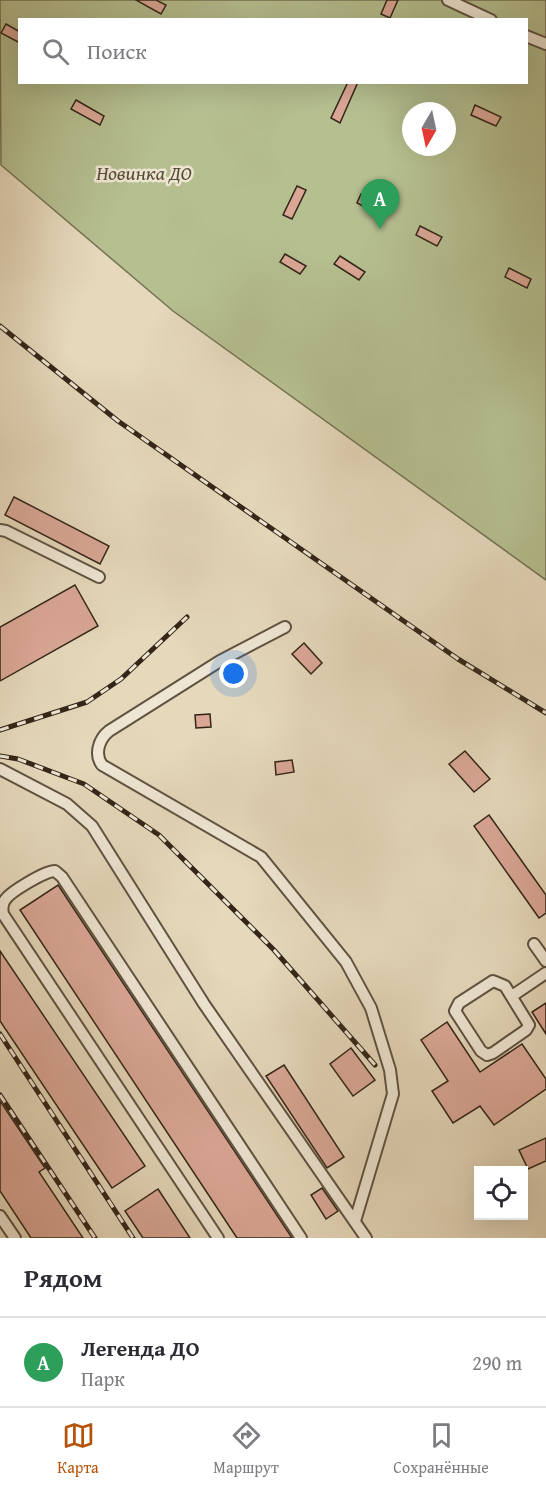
<!DOCTYPE html>
<html lang="ru">
<head>
<meta charset="utf-8">
<style>
	body { margin:0; font-family:"Gentium Book Plus",serif; background:#f2f2f3; color:#2b2b33 }
	.controls { position:absolute; right:18px; bottom:18px; display:grid; overflow:hidden; border-radius:0px; box-shadow:0 6px 24px #0002 }
	.controls button { width:54px; height:54px; display:grid; place-items:center; padding:0; border:0; border-bottom:2px solid #e1e1e2; background:#fff; color:#2b2b33; font:30px sans-serif }
	.compass { position:absolute; left:402px; top:102px; width:54px; height:54px; border-radius:50%; background:#fff; box-shadow:0 6px 24px #0002; rotate:189deg }
	.you { position:absolute; left:234px; top:674px; width:21px; height:21px; margin:-15px; border:4px solid #fff; border-radius:50%; background:#1a73e8; box-shadow:0 0 0 9px #1a73e833 }
	.badge { display:grid; place-items:center; width:39px; height:39px; border-radius:50%; background:#b45309; color:#fff; font-size:20px; font-weight:700 }
	.pin { position:absolute; translate:-50% -50px; filter:drop-shadow(0 2px 3px #0008) }
	.pin::after { content:''; position:absolute; top:32px; width:21px; height:18px; background:inherit; clip-path:polygon(0 0,100% 0,50% 100%) }
	.list { margin:0; padding:0; list-style:none }
	h2 { display:flex; justify-content:space-between; align-items:center; height:78px; margin:0; padding:0 24px; font-size:26px }
	h2 small { font-size:20px; font-weight:400; color:#7c7c81 }
	.list li { display:grid; grid-template-columns:39px 1fr auto; gap:18px; align-items:center; box-sizing:border-box; height:90px; padding:0 24px; border-top:2px solid #e1e1e2 }
	.list b { display:block; font-size:22px; white-space:nowrap }
	.list p { margin:0; font-size:20px; white-space:nowrap; color:#7c7c81 }
	.list em { font-size:20px; font-style:normal; color:#7c7c81 }
	.icon { flex:none; width:33px; height:33px; fill:none; stroke:currentColor; stroke-width:2; stroke-linecap:round; stroke-linejoin:round }
	.map { position:relative; flex:none; width:546px; height:1238px; overflow:hidden }
	.search { position:absolute; background:#fff; box-shadow:0 6px 24px #0002; left:18px; right:18px; top:18px; height:66px; display:flex; align-items:center; gap:15px; box-sizing:border-box; padding:0 21px; border-radius:0px; color:#7c7c81; font-size:22px }
	.sheet { height:168px; background:#fff }
	nav { display:flex; justify-content:space-around; align-items:center; box-sizing:border-box; height:84px; border-top:2px solid #e1e1e2; background:#fff; font-size:16px; color:#7c7c81 }
	nav a { display:grid; justify-items:center; gap:3px }
	nav .on { color:#b45309 }
	.map>svg:first-child { display:block }
	.green { fill:#b5bf90; stroke:#747254; stroke-width:1.5; fill-rule:evenodd }
	.building { fill:#daa796; stroke:#332618; stroke-width:1.5 }
	.lines { fill:none; stroke-linecap:round; stroke-linejoin:round }
	.minor-casing { stroke:#605241; stroke-width:14 }
	.minor { stroke:#eee6d3; stroke-width:10 }
	.rail-casing { stroke:#332618; stroke-width:5 }
	.rail { stroke:#eee6d3; stroke-width:3; stroke-dasharray:9; stroke-linecap:butt }
	.labels { text-anchor:middle; dominant-baseline:central; stroke-width:5; stroke-linejoin:round; paint-order:stroke }
	.park-label { font-size:20px; font-style:italic; fill:#544c36; stroke:#eee6d3 }
</style>
</head>
<body>
<div class="map">
<svg width="546" height="1238" viewBox="0 0 546 1238">
	<rect width="100%" height="100%" fill="#e5d8bb"/>
	<filter id="stains"><feTurbulence type="fractalNoise" baseFrequency=".00333" numOctaves="4"/><feColorMatrix values="0 0 0 0 .2 0 0 0 0 .09 0 0 0 0 .02 0 0 0 .5 -.17"/></filter>
	<radialGradient id="worn" r=".72"><stop offset=".6" stop-color="#630" stop-opacity="0"/><stop offset="1" stop-color="#630" stop-opacity=".3"/></radialGradient>
	<!-- green -->
	<path class="green" d="M0,0H546V580L173,311L1,165ZM20,20H526V82H20ZM411,111H447V147H411Z"/>
	<!-- building -->
	<g class="building">
		<path d="M136,0H156L166,5L161,14Z"/>
		<path d="M387,0H398L390,18L381,14Z"/>
		<path d="M6,24L20,32V43L1,33Z"/>
		<path d="M348,82H358L340,123L331,118Z"/>
		<path d="M76,100L104,116L100,125L71,109Z"/>
		<path d="M475,105L501,117L496,126L471,115Z"/>
		<path d="M297,186L306,190L292,219L283,215Z"/>
		<path d="M361,194L383,205L379,214L357,203Z"/>
		<path d="M420,226L442,237L437,246L416,235Z"/>
		<path d="M285,254L306,266L300,274L280,262Z"/>
		<path d="M340,256L365,272L359,280L334,264Z"/>
		<path d="M509,268L531,279L527,288L505,277Z"/>
		<path d="M14,497L109,546L100,564L5,515Z"/>
		<path d="M75,585L98,626L0,681V627Z"/>
		<path d="M304,643L322,663L311,674L292,654Z"/>
		<path d="M210,714L211,727L196,728L195,715Z"/>
		<path d="M465,751L490,779L474,792L449,764Z"/>
		<path d="M292,760L294,772L276,775L275,762Z"/>
		<path d="M489,815L546,895V913L539,918L474,826Z"/>
		<path d="M58,885L292,1238H237L20,910Z"/>
		<path d="M0,951L145,1166L112,1188L0,1021Z"/>
		<path d="M546,1003V1034L532,1012Z"/>
		<path d="M447,1022L480,1072L522,1044L546,1079V1089L494,1125L480,1106L453,1123L432,1091L448,1081L421,1040Z"/>
		<path d="M351,1048L375,1080L353,1096L330,1064Z"/>
		<path d="M284,1065L344,1157L327,1168L266,1076Z"/>
		<path d="M0,1101L45,1168L39,1172L83,1238H31L0,1191Z"/>
		<path d="M546,1138V1161L528,1169L519,1150Z"/>
		<path d="M322,1188L338,1211L326,1219L311,1195Z"/>
		<path d="M158,1189L190,1238H143L125,1211Z"/>
	</g>
	<g class="lines">
		<defs>
			<g id="minor">
				<path d="M448,0L491,20"/>
				<path d="M526,36L546,44"/>
				<path d="M0,530L6,531L99,577"/>
				<path d="M285,627L220,661L109,731C99,739 94,754 102,765L261,857L346,962L371,1008L390,1070L393,1094L355,1221"/>
				<path d="M0,769L67,804L92,826L204,1004L366,1238"/>
				<path d="M534,944L546,961"/>
				<path d="M493,981L505,986L529,1025L526,1030L493,1053L487,1055L481,1051L455,1011L459,1003Z"/>
				<path d="M512,996L546,973"/>
				<path d="M0,1216L15,1238"/>
				<path d="M218,1238L3,914C2,909 2,904 5,900C10,892 45,871 55,871L62,877L301,1238"/>
			</g>
		</defs>
		<!-- minor casing -->
		<use href="#minor" class="minor-casing"/>
		<!-- minor -->
		<use href="#minor" class="minor"/>
		<defs>
			<g id="rail">
				<path d="M0,326L118,421L458,659L546,713"/>
				<path d="M0,730L87,702L121,679L187,617"/>
				<path d="M0,756L18,759L84,784L159,835L274,950L375,1065"/>
				<path d="M0,1034L133,1238"/>
				<path d="M0,1095L95,1238"/>
			</g>
		</defs>
		<!-- rail casing -->
		<use href="#rail" class="rail-casing"/>
		<!-- rail -->
		<use href="#rail" class="rail"/>
	</g>
	<g class="labels">
		<!-- park labels -->
		<g class="park-label">
			<text x="144" y="172">Новинка ДО</text>
		</g>
	</g>
	<rect width="100%" height="100%" filter="url(#stains)"/>
	<rect width="100%" height="100%" fill="url(#worn)"/>
</svg>
<div class="controls">
<button><svg class="icon" aria-label="locate" viewBox="0 0 24 24"><circle cx="12" cy="12" r="6"/><path d="M12 2v4M12 18v4M2 12h4M18 12h4"/></svg></button>
</div>
<svg class="compass" viewBox="-18 -18 36 36"><path d="M0-13l5 13h-10z" fill="#e53935"/><path d="M0 13l5-13h-10z" fill="#7c7c81"/></svg>
<div class="you"></div>
<div class="pin badge" style="left:380px;top:229px;background:#2e9e5b">A</div>
<div class="search"><svg class="icon" aria-label="search" viewBox="0 0 24 24"><circle cx="10" cy="10" r="6"/><path d="M15 15l6 6"/></svg>Поиск</div>
</div>
<section class="sheet">
<h2>Рядом<small></small></h2>
<ul class="list">
<li><span class="badge" style="background:#2e9e5b">A</span><div><b>Легенда ДО</b><p>Парк</p></div><em>290 m</em></li>
</ul>
</section>
<nav>
<a class="on"><svg class="icon" aria-label="map" viewBox="0 0 24 24"><path d="M3 6l6-2 6 2 6-2v14l-6 2-6-2-6 2zM9 4v14M15 6v14"/></svg>Карта</a>
<a><svg class="icon" aria-label="directions" viewBox="0 0 24 24"><path d="M12 3l9 9-9 9-9-9zM9 14v-3h6M13 9l2 2-2 2"/></svg>Маршрут</a>
<a><svg class="icon" aria-label="saved" viewBox="0 0 24 24"><path d="M7 4h10v16l-5-4-5 4z"/></svg>Сохранённые</a>
</nav>
</body>
</html>
